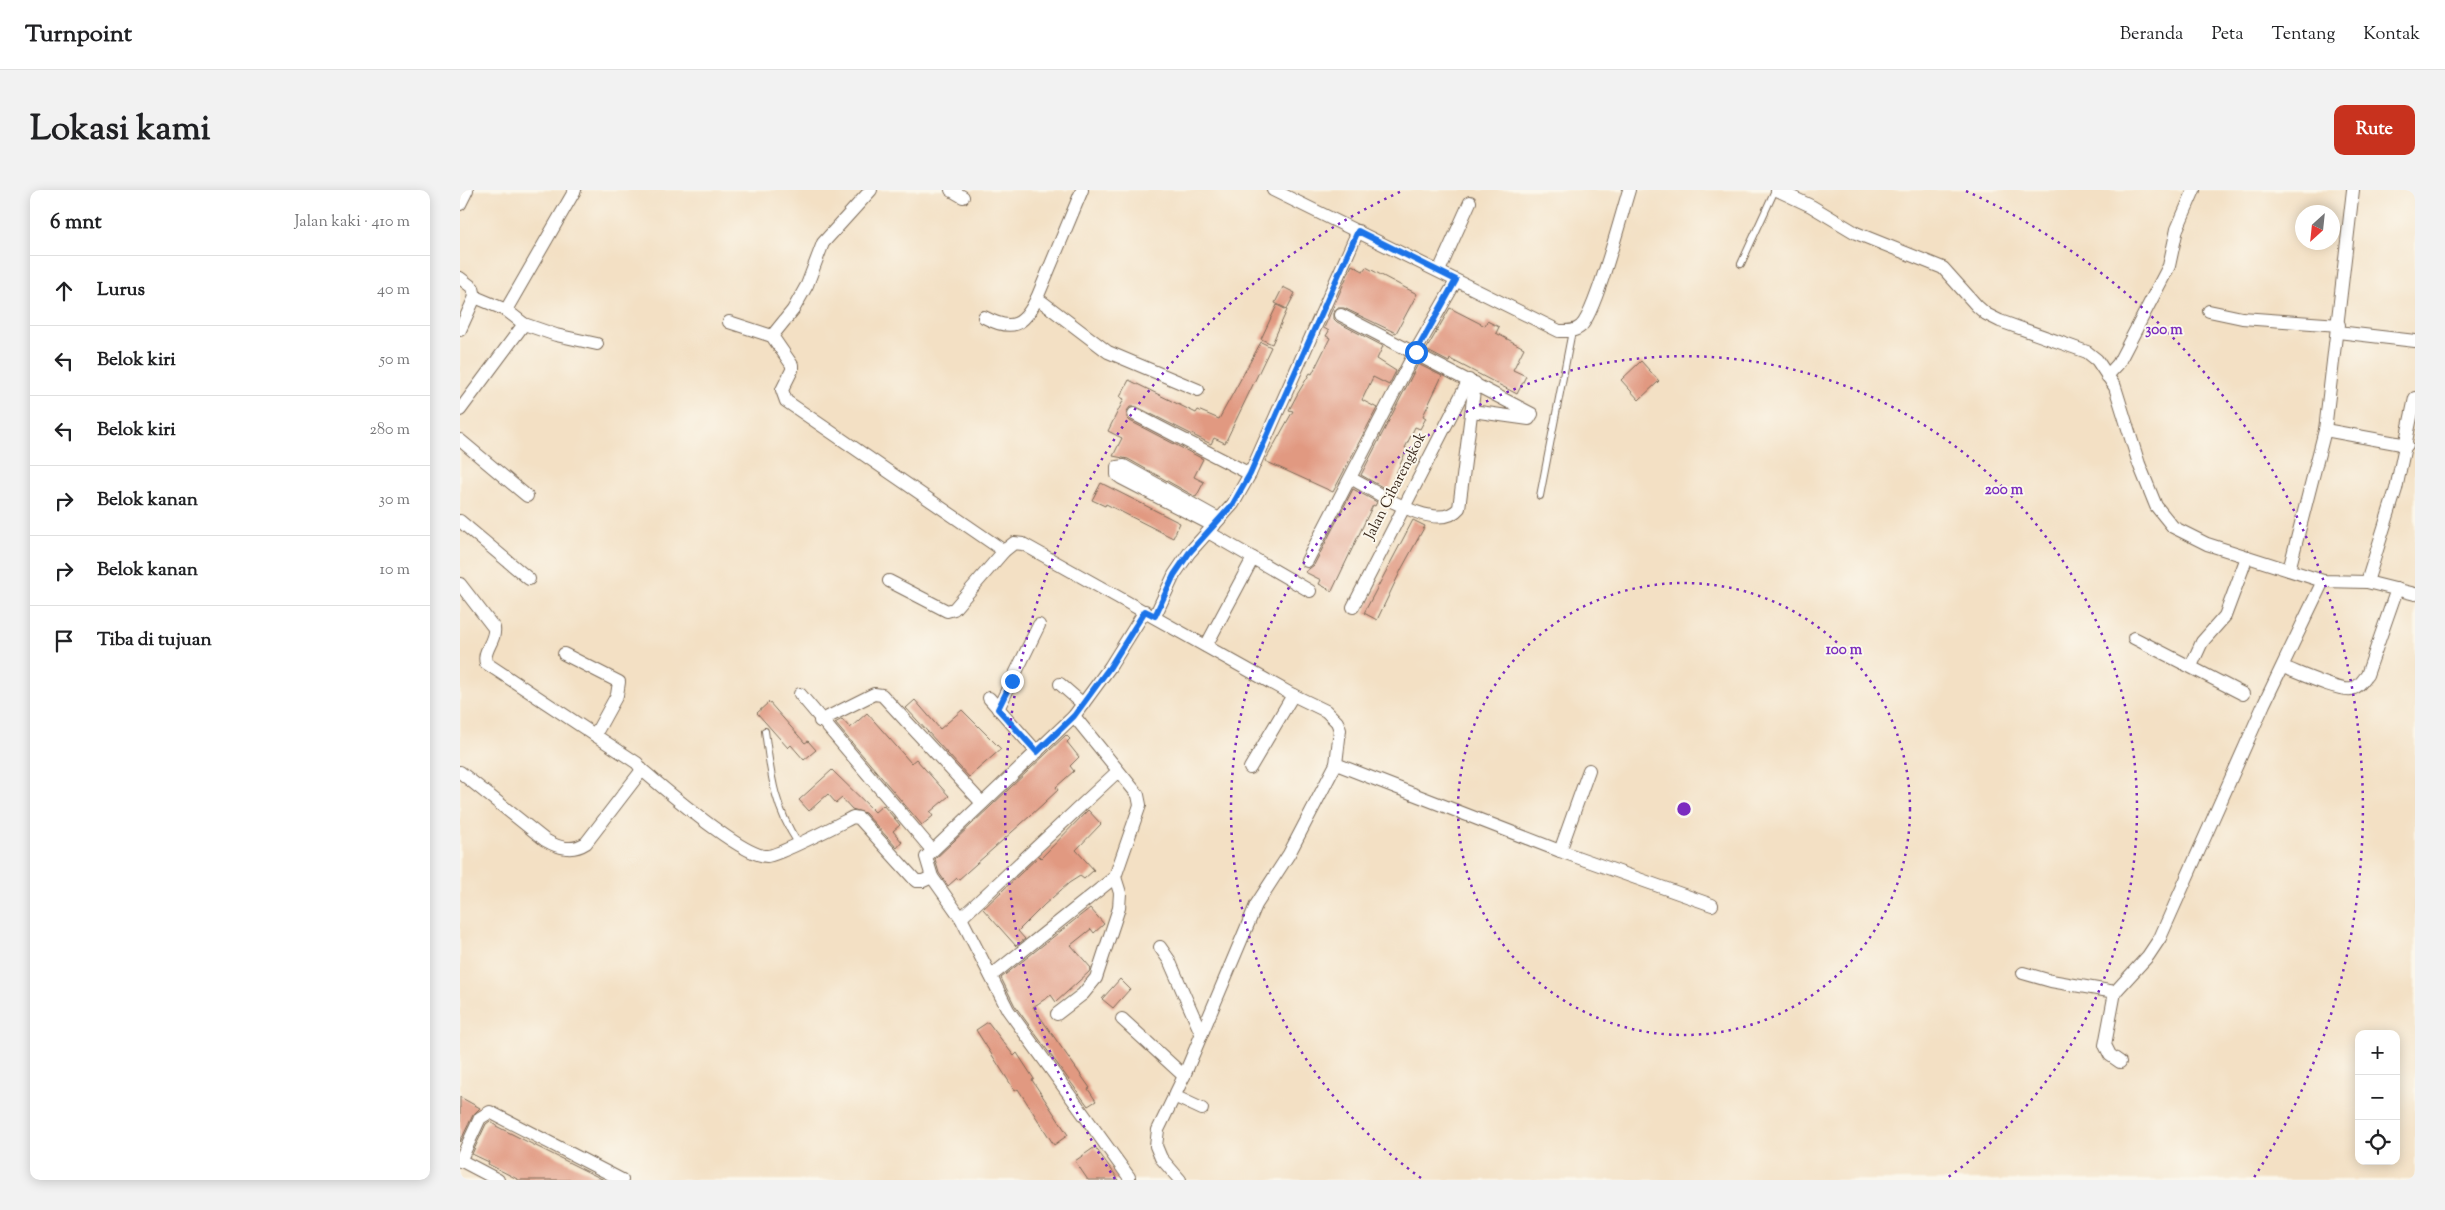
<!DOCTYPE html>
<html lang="id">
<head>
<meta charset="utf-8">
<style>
	body { margin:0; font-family:"Sorts Mill Goudy",serif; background:#f2f2f2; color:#202124 }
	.controls { position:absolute; right:15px; bottom:15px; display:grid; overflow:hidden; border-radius:10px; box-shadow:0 2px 12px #0003 }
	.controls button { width:45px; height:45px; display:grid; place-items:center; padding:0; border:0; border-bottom:1px solid #e0e0e0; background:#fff; color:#202124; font:25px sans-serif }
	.compass { position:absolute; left:1835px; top:15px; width:45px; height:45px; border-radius:50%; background:#fff; box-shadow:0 2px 12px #0003; rotate:207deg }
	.stop { position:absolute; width:15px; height:15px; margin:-11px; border:4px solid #1a73e8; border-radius:50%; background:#fff }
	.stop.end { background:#1a73e8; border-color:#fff; box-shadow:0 1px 5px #0008 }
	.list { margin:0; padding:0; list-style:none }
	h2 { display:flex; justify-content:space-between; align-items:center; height:65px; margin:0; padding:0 20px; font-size:21px }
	h2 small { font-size:16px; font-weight:400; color:#757577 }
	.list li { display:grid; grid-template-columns:32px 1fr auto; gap:15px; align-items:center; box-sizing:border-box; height:70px; padding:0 20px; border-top:1px solid #e0e0e0 }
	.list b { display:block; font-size:19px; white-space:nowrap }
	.list em { font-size:16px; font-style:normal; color:#757577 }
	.icon { flex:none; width:28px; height:28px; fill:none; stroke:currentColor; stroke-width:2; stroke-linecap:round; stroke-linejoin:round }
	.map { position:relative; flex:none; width:1955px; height:990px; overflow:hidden; border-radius:10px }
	header { display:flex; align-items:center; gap:30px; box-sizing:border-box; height:70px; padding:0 25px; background:#fff; border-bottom:1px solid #e0e0e0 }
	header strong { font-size:24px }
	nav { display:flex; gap:28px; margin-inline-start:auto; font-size:18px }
	.intro { display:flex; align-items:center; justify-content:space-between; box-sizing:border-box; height:120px; padding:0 30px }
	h1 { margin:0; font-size:35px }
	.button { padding:12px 22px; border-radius:10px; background:#c8321e; color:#fff; font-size:18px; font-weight:700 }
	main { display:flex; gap:30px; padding:0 30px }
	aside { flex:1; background:#fff; border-radius:10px; box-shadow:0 2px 12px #0003 }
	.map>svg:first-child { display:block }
	.building { fill:#e19981 }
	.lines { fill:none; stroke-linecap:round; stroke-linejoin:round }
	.lane-casing { stroke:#7b6a58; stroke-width:8 }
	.street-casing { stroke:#7b6a58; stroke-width:14 }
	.lane { stroke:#fff; stroke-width:6 }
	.street { stroke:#fff; stroke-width:12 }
	.route { stroke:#1a73e8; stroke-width:6 }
	.ring { fill:none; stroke:#7b2cbf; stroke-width:2.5; stroke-dasharray:2.5 5 }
	.labels { text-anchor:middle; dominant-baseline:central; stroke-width:4; stroke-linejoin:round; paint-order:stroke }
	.street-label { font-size:15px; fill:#3b2a1e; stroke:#fbf7ec }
	.centre { fill:#7b2cbf; stroke:#fbf7ec; stroke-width:2.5 }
	.ring-label { font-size:15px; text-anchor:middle; font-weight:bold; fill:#7b2cbf; stroke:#fbf7ec; stroke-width:4; stroke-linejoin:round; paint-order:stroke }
</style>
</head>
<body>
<header>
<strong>Turnpoint</strong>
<nav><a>Beranda</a><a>Peta</a><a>Tentang</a><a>Kontak</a></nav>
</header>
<div class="intro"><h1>Lokasi kami</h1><a class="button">Rute</a></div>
<main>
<aside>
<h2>6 mnt<small>Jalan kaki · 410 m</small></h2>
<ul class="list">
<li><svg class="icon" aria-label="ahead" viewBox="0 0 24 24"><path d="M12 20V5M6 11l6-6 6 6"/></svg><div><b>Lurus</b></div><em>40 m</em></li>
<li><svg class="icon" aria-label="left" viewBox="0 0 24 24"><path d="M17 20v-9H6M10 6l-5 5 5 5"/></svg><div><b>Belok kiri</b></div><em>50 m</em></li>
<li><svg class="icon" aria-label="left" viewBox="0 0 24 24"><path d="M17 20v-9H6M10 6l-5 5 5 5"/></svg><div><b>Belok kiri</b></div><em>280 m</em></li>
<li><svg class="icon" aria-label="right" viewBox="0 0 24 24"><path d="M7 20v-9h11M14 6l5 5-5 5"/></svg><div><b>Belok kanan</b></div><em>30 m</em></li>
<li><svg class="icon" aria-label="right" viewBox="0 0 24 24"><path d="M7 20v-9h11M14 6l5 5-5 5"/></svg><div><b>Belok kanan</b></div><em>10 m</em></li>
<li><svg class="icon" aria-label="arrive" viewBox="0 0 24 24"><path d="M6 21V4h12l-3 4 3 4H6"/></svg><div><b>Tiba di tujuan</b></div></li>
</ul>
</aside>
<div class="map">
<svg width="1955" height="990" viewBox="0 0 1955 990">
	<rect width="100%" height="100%" fill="#fbf7ec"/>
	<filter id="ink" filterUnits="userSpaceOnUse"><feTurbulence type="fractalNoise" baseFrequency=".02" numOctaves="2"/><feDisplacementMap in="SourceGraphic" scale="10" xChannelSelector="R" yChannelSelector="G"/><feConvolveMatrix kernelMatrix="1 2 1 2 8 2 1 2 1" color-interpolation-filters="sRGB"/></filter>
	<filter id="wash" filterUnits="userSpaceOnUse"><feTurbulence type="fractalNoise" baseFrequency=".0096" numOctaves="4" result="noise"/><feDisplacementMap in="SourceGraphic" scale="20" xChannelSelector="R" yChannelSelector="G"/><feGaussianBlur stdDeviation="1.12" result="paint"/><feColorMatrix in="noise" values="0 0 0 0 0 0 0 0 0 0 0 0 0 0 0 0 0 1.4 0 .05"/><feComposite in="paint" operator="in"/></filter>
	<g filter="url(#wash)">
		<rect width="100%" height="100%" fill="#f3e0c4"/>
		<g id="blocks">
			<!-- building -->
			<g class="building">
				<path d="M892,75L903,81L906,77L957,104L936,143L884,118H877L874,122V129L877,132L923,156L917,169L936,181L929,195L913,187L902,210L917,218L873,302L805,271L833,221L829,220L838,203L850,183L852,184L870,148L866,146L869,141L864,138Z"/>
				<path d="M823,97L835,103L827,119L815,113Z"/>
				<path d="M817,115L827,120L812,154L801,149Z"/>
				<path d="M990,118L1025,136L1027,131L1039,137L1036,143L1064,158L1053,180L1066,186L1057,204L990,169L989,172L966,160Z"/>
				<path d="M801,152L811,157L765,253L754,248L751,254L677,217H670L667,221V228L670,231L743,269L734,287L744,292L736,307L668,269L653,266L662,248L648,241L664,209L660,207L669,190L736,223L738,220L759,229Z"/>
				<path d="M1181,171L1199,191L1179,210L1161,190Z"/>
				<path d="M958,174L982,186L963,226L966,228L960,239L955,237L945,258L947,259L935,286L929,299L924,298L901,285Z"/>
				<path d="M641,293L720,333L713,348L646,314L645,316L632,310Z"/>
				<path d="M893,299L917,312L915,316L913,315L872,401L859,394L861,390L845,382L854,375Z"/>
				<path d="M953,330L965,336L942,378L917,430L904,423Z"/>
				<path d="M455,510L480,539L502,520L541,559L509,587L446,518Z"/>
				<path d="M309,512L345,553L348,551L356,560L344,570L331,555L328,558L297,523Z"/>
				<path d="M407,523L451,573L456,569L489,606L470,622L473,626L462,635L375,533L382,529L390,538Z"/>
				<path d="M606,545L610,549L607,552L619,567L610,576L614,581L596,597L598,600L570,626L498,690L497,688L488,696L479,683L475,669Z"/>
				<path d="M372,580L415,622L423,615L440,635L433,641L442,652L437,658L405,623L392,619L382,608L376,613L368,604L349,621L339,610Z"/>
				<path d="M628,620L641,634L616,660L634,680L624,689L620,686L609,693L584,715L558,741L565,749L556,756L523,719L579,666L581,668Z"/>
				<path d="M630,718L644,734L634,743L631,739L611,755L631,778L629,782L596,812L591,805L573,817L630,898L628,899L636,911L628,916L555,816L541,788Z"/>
				<path d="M660,789L670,799L653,818L642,809Z"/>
				<path d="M528,832L554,866L557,863L574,889L572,890L608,945L594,955L558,899L555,901L516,840Z"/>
				<path d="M0,907L20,918L13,925L0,952Z"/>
				<path d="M30,931L36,936L144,990H59L28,974L29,972L12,964L26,934Z"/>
				<path d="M635,957L659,990H628L615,971Z"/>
			</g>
		</g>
	</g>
	<g filter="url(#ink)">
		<use href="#blocks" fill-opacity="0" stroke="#7b6a58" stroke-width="1"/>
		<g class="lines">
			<defs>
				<g id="lane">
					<path d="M1281,74L1315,0"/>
					<path d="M1080,306L1112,141"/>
					<path d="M305,541C311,584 313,615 338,653"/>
				</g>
				<g id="street">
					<path d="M491,0L503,7"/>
					<path d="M622,0L577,108L648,162L738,200"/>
					<path d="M813,0L1099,141C1107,141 1115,142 1121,136C1136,122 1161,26 1169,0"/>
					<path d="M1317,0L1351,16L1396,43L1483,78L1517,116L1526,124L1540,131L1627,162L1637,170L1655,197L1679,274L1696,316L1713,337L1747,354L1863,391L1907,392L1955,404"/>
					<path d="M0,14L7,0"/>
					<path d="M979,81L1010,12"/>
					<path d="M0,88L13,98L15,107L0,140"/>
					<path d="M15,107L46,120L64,134L96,145L137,154"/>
					<path d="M46,120L115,0"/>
					<path d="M1749,121L1782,128L1879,135"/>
					<path d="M881,125L1072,224L1069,229L1012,221"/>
					<path d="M524,127C552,142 564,136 577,108"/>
					<path d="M269,132L312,146L332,175V180L322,200L326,211L544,361"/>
					<path d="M1878,142L1955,151"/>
					<path d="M312,146L333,120L347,95L363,53L411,0"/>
					<path d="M1647,186L1658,174L1709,76L1717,39L1734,0"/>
					<path d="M0,220L64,134"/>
					<path d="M674,224L790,284"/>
					<path d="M1865,240L1947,255"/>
					<path d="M0,250L67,306"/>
					<path d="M892,289C916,301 977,345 999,318L1015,193"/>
					<path d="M0,331L69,389"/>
					<path d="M754,336L661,288L657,285V277L664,276L759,329"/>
					<path d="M748,342L850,401"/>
					<path d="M847,371L955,162L996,91"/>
					<path d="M1829,380L1865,240L1893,0"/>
					<path d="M429,391L487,421L494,419L544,361L554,353L563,354L833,505L866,521L877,532L880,540L876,574L829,664L796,715L724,886L698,940L696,956L701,968L720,990"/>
					<path d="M1907,392L1936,299L1955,208"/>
					<path d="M0,394L34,438C36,451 22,461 26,473L177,573L182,580C204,598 282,667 307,666C318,666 379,634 393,627L399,628L456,691H463L472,687"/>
					<path d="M893,417L1009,190"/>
					<path d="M695,426L714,385L729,363L773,314L790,284L898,41"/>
					<path d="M1674,448L1783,504"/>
					<path d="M746,456L793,368"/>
					<path d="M104,464L159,492L157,505L135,545"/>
					<path d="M1731,476L1742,452L1765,426L1787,367"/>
					<path d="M1823,477C1837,482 1880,502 1892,499C1899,497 1903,490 1907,485L1937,399"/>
					<path d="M600,494L623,514"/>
					<path d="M340,504L472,660"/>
					<path d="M529,508L577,562"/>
					<path d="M538,519L579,435"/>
					<path d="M360,531L414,504L422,505L522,613"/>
					<path d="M876,574L1100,661L1252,715"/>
					<path d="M790,578L833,505"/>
					<path d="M0,582L85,650C99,658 112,662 126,653L182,580"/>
					<path d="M1100,661L1129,580"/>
					<path d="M501,728L658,581"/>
					<path d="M700,757L709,770L741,843"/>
					<path d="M1563,783L1591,791L1655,802L1688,766L1700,748L1804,514L1863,391"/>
					<path d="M531,786L655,687L680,615L678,605L614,526"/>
					<path d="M1655,802L1645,855L1650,865L1660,872"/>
					<path d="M597,824L623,804L636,788L659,718L660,703L655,687"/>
					<path d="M662,829L724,886"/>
					<path d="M714,906L742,919"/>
					<path d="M0,970L38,990"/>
					<path d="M0,971L20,928L30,922L162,990"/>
					<path d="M669,987L548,820L501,728L472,687L466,667L614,526L650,477L685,421"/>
				</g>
			</defs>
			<!-- lane casing -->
			<use href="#lane" class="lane-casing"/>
			<!-- street casing -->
			<use href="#street" class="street-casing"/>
			<!-- lane -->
			<use href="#lane" class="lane"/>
			<!-- street -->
			<use href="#street" class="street"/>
		</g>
	</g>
	<g class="lines" filter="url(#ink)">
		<!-- route -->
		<path class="route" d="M552,491L538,519L577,562L614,526L650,477L685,421L695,426L714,385L729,363L773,314L790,284L898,41L996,90L956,162"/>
	</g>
	<!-- distance rings -->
	<g class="ring">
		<circle cx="1224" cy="619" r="226"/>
		<path d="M961 988A453 453 0 1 1 1487 988"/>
		<path d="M655 989A679 679 0 0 1 942 1M1506 1A679 679 0 0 1 1793 989"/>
	</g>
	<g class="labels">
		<!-- street labels -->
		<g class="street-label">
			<text transform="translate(936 296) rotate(-63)">Jalan Cibarengkok</text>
		</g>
	</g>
	<circle cx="1224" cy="619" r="8" class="centre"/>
	<g class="ring-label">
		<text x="1704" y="144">300 m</text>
		<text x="1544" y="304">200 m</text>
		<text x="1384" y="464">100 m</text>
	</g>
</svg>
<div class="controls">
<button>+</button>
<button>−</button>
<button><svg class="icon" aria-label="locate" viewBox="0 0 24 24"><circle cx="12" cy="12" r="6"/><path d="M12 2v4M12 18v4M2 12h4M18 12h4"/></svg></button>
</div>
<svg class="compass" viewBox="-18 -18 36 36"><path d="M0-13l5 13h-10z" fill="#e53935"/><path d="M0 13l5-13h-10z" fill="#757577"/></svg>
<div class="stop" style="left:956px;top:162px"></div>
<div class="stop end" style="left:552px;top:491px"></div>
</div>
</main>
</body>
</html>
